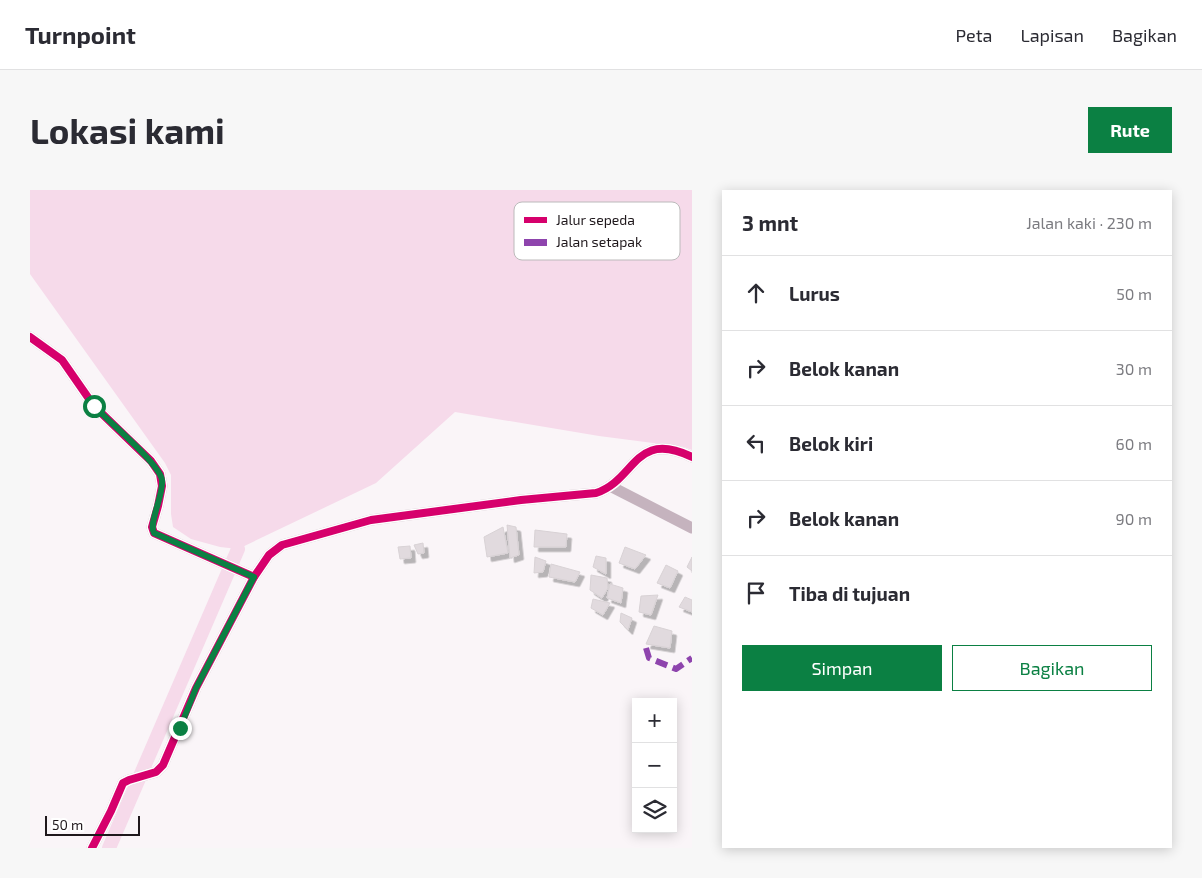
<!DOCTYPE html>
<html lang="id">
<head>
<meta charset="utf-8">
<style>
	body { margin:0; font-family:"Exo 2",sans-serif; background:#f7f7f7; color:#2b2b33 }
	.controls { position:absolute; right:15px; bottom:15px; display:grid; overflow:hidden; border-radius:0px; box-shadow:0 2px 12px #0003 }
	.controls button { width:45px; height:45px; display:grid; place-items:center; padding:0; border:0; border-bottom:1px solid #e1e1e2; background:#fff; color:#2b2b33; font:25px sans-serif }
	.scale { position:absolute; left:15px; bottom:12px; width:95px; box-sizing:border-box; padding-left:5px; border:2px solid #1f181c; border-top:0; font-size:14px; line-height:18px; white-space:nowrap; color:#1f181c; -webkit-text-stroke:4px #fff; paint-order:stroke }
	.stop { position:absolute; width:15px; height:15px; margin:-11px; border:4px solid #0b8043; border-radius:50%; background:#fff }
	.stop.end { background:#0b8043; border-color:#fff; box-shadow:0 1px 5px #0008 }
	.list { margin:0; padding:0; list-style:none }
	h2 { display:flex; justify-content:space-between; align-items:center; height:65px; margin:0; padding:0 20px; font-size:21px }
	h2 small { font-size:16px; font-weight:400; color:#7c7c81 }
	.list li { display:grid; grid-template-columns:32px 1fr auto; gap:15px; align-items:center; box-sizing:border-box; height:75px; padding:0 20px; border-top:1px solid #e1e1e2 }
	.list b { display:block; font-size:19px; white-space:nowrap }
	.list em { font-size:16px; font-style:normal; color:#7c7c81 }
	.actions { display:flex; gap:10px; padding:15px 20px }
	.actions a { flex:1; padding:11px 0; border:1px solid #0b8043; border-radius:0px; text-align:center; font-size:18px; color:#0b8043 }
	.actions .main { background:#0b8043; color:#fff }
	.icon { flex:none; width:28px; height:28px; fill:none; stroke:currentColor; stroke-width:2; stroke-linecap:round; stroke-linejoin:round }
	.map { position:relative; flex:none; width:662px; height:658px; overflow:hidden; border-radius:0px }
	header { display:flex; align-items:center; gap:30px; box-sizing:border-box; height:70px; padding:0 25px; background:#fff; border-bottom:1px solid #e1e1e2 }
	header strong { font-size:24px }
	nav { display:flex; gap:28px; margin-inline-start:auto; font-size:18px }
	.intro { display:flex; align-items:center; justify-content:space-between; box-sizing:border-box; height:120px; padding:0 30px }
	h1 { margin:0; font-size:35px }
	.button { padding:12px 22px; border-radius:0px; background:#0b8043; color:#fff; font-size:18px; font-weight:700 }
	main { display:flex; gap:30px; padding:0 30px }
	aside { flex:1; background:#fff; border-radius:0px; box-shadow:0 2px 12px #0003 }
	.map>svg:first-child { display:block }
	.water { fill:#f6daea }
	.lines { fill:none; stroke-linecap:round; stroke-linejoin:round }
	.canal { stroke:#f6daea; stroke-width:14 }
	.building { fill:#e1dade; stroke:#d8d2d5; filter:url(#shadow) }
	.minor { stroke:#c5b3be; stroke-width:11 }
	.quiet { stroke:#8e44ad; stroke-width:6; stroke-dasharray:12 6; stroke-linecap:butt }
	.cycleway-casing { stroke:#fff; stroke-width:11 }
	.cycleway { stroke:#d6006c; stroke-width:8 }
	.route { stroke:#0b8043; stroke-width:6 }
	.key { fill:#fff; stroke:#bcbabb; stroke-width:1 }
	.key-label { font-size:14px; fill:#1f181c }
</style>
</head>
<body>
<header>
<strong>Turnpoint</strong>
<nav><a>Peta</a><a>Lapisan</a><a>Bagikan</a></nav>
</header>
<div class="intro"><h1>Lokasi kami</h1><a class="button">Rute</a></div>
<main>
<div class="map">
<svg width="662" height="658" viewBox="0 0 662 658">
	<defs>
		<filter id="shadow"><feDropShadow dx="4.5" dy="4.5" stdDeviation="0" flood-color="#0004"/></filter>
	</defs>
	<rect width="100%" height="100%" fill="#faf5f8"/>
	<!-- water -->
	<path class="water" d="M0,0H662V260L654,257L569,246L425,222L346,293L208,359L190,357L161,349L143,337L141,324V285L135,273L0,84Z"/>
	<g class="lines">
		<!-- canal -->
		<path class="canal" d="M79,658L208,359"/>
	</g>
	<!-- building -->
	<g class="building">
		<path d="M477,335L486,337L489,365L480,368Z"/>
		<path d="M473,337L478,363L457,367L454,347Z"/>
		<path d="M505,340L537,344L536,357H504Z"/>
		<path d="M393,353L394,363L388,364L384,355Z"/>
		<path d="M380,356L381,368L370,369L368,357Z"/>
		<path d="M595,357L616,365L605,379L589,373Z"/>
		<path d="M566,366L576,368V384L563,377Z"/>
		<path d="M505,367L516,371L513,382L504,383Z"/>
		<path d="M662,367V381L657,377Z"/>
		<path d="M521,374L550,382L545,392L519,387Z"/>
		<path d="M636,375L648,381L640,398L627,393Z"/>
		<path d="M561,385L577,388L578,398L572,408L560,400Z"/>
		<path d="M580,394L593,398L591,413L577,408Z"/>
		<path d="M628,405L621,425L609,422L611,406Z"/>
		<path d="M655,407L662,410V422L649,417Z"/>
		<path d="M563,409L580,413L573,425L561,418Z"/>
		<path d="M591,423L602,428L598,440L590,432Z"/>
		<path d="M624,436L642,441L640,458L616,454Z"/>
	</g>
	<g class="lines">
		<!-- minor -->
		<g class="minor">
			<path d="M0,147L32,170L64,216L121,271L130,284L132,296L128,316L122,337L124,343L224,387"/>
			<path d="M580,296L662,338"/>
			<path d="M62,658L81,621L93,593L99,590L126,582L133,575L166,498L224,387L239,365L252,355L341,330L491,310L566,303C606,290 604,239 662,267"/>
		</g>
		<!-- quiet -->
		<path class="quiet" d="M616,458L619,468L646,479L662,468"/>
		<defs>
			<g id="cycleway">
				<path d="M0,147L32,170L64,216L121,271L130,284L132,296L128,316L122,337L124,343L224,387"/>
				<path d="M62,658L81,621L93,593L99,590L126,582L133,575L166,498L224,387L239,365L252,355L341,330L491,310L566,303C606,290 604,239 662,267"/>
			</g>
		</defs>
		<!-- cycleway casing -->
		<use href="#cycleway" class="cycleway-casing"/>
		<!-- cycleway -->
		<use href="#cycleway" class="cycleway"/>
	</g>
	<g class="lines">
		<!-- route -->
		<path class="route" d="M64,216C77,230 130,274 132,290C134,304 118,334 124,343L224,387L166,498L150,538"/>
	</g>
	<!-- legend -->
	<rect x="484" y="12" width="166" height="58" rx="8" class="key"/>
	<rect x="494" y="27" width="23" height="6" fill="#d6006c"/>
	<rect x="494" y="49" width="23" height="7" fill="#8e44ad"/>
	<g class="key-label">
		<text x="526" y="35">Jalur sepeda</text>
		<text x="526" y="57">Jalan setapak</text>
	</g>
</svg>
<div class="controls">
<button>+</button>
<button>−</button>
<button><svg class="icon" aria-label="layers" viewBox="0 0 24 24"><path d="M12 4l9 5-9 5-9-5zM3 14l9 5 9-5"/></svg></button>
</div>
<div class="scale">50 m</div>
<div class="stop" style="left:64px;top:216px"></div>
<div class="stop end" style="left:150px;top:538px"></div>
</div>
<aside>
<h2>3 mnt<small>Jalan kaki · 230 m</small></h2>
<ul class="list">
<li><svg class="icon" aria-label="ahead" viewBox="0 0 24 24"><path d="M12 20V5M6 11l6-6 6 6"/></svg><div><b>Lurus</b></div><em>50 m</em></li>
<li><svg class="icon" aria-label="right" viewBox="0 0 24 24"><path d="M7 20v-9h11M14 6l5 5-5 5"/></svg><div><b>Belok kanan</b></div><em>30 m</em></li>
<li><svg class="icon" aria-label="left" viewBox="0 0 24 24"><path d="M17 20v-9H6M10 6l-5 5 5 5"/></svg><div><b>Belok kiri</b></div><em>60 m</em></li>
<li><svg class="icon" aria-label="right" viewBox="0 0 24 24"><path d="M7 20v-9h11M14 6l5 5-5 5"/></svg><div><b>Belok kanan</b></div><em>90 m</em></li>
<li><svg class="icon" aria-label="arrive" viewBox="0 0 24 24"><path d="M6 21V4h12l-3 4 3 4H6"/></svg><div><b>Tiba di tujuan</b></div></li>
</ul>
<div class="actions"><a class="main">Simpan</a><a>Bagikan</a></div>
</aside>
</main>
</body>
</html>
